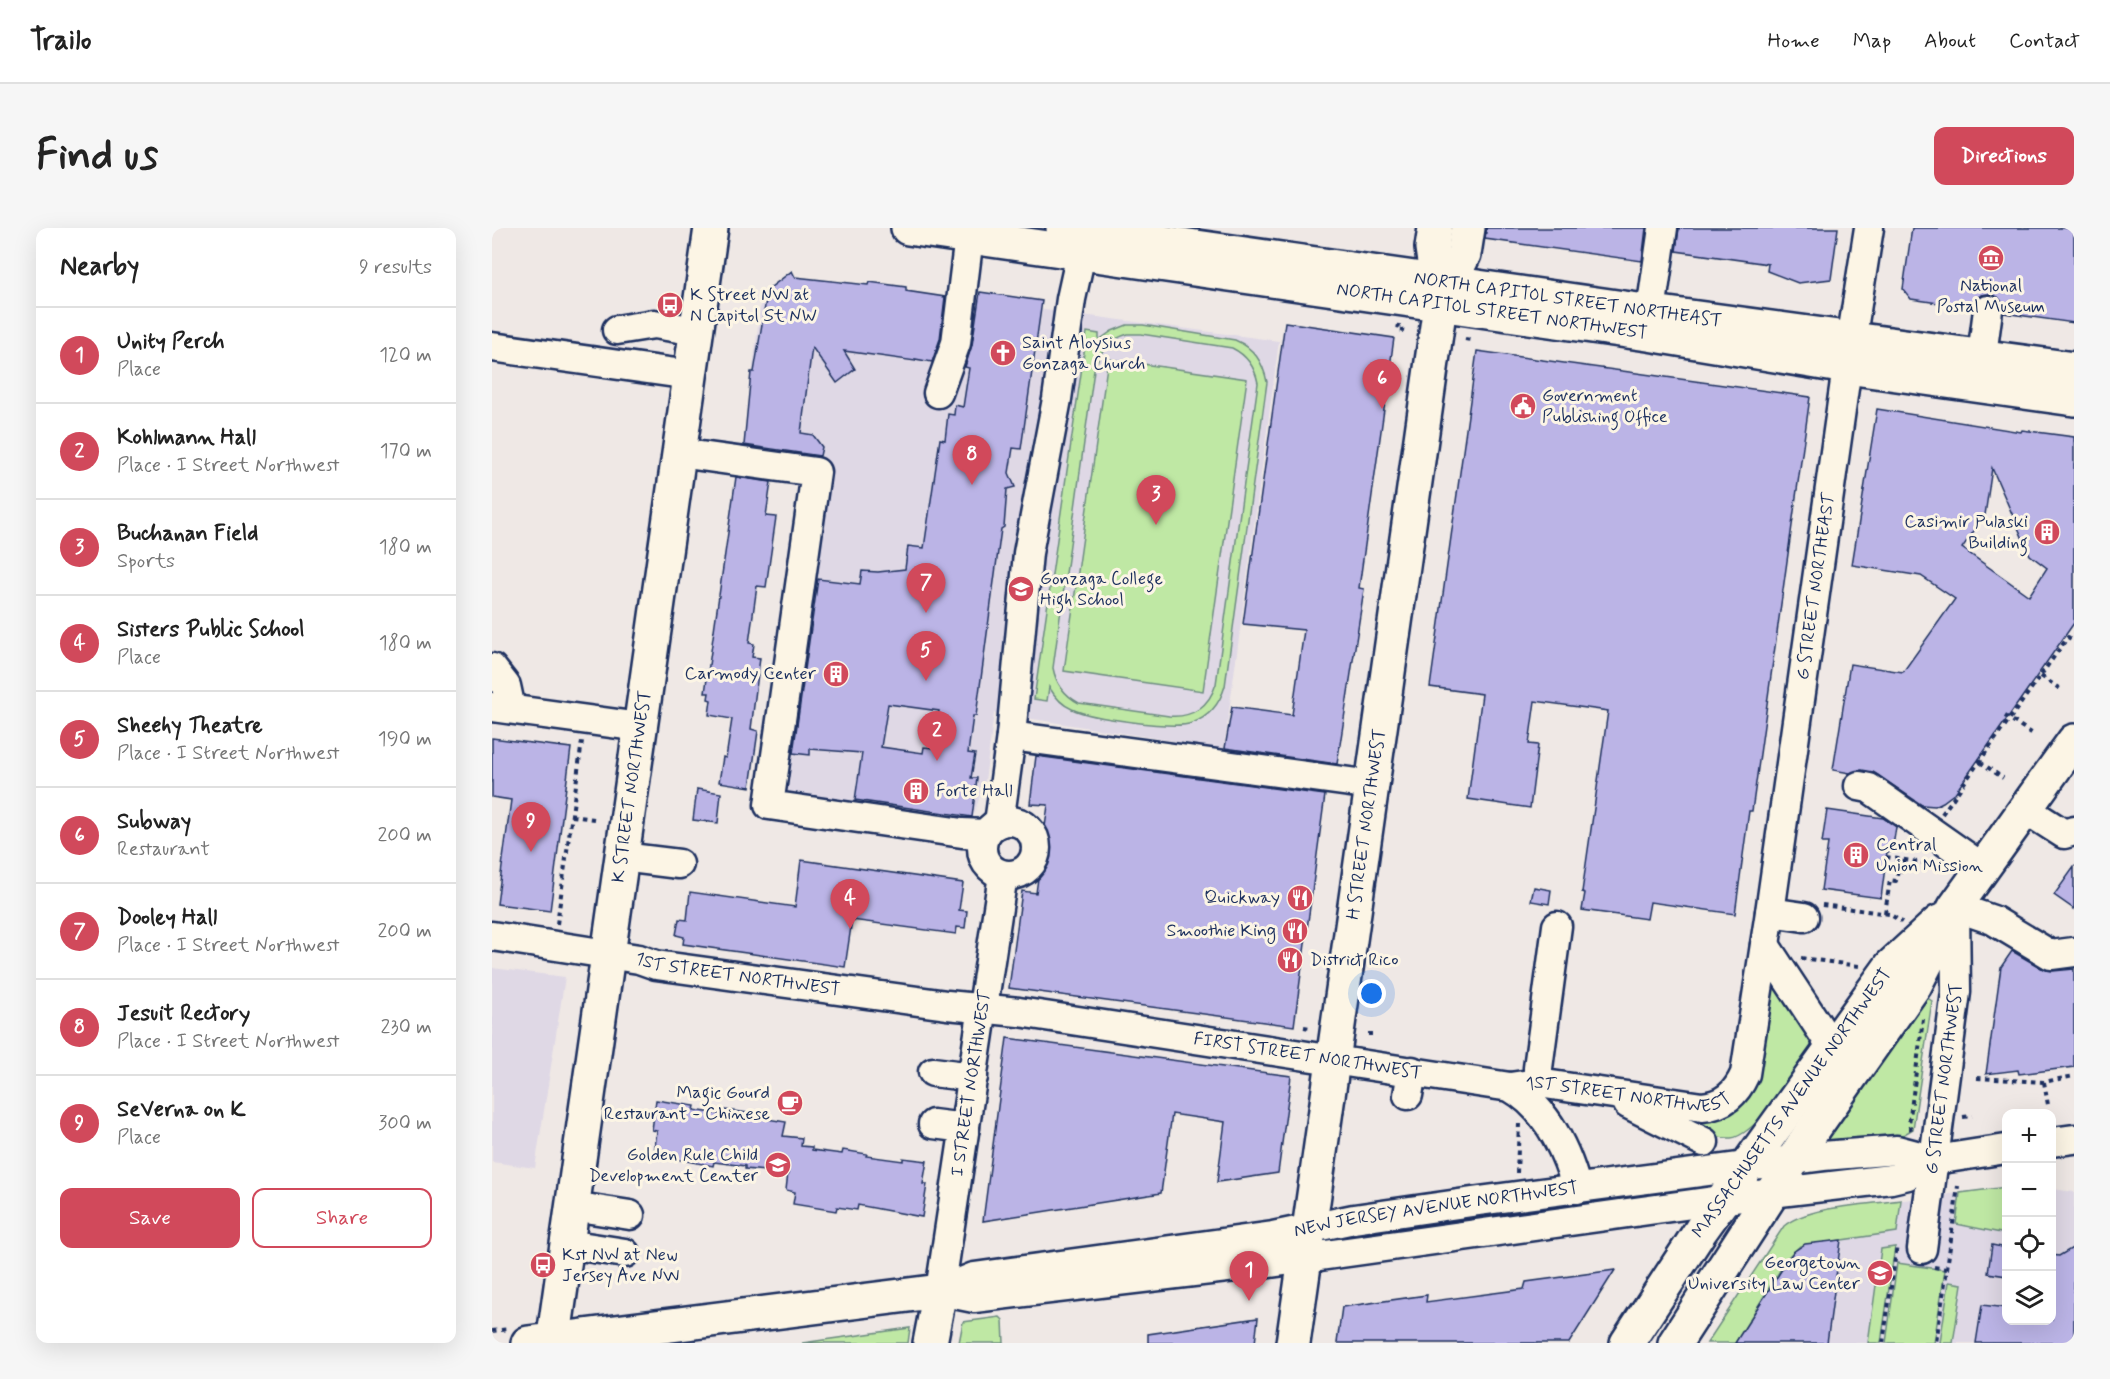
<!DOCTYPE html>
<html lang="en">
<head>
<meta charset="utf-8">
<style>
	body { margin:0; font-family:Mynerve,sans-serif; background:#f6f6f6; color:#222 }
	.controls { position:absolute; right:18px; bottom:18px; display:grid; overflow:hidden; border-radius:12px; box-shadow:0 6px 24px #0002 }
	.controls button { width:54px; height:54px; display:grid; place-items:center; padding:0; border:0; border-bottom:2px solid #e0e0e0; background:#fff; color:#222; font:30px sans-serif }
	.you { position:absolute; left:880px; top:766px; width:21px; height:21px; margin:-15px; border:4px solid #fff; border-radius:50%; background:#1a73e8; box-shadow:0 0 0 9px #1a73e833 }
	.badge { display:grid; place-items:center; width:39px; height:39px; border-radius:50%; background:#d1495b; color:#fff; font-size:20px; font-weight:700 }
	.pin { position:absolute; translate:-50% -50px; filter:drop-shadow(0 2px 3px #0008) }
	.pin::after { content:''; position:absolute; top:32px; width:21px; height:18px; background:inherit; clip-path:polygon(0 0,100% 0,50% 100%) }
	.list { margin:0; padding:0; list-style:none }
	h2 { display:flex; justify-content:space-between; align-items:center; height:78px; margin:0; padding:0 24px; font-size:26px }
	h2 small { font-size:20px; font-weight:400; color:#767676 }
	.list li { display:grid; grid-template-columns:39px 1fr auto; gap:18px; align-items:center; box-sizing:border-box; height:96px; padding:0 24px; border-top:2px solid #e0e0e0 }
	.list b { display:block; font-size:22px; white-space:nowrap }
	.list p { margin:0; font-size:20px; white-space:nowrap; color:#767676 }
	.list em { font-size:20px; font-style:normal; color:#767676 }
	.actions { display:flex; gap:12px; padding:18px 24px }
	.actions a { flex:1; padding:14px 0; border:2px solid #d1495b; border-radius:12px; text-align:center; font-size:21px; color:#d1495b }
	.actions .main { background:#d1495b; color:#fff }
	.icon { flex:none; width:33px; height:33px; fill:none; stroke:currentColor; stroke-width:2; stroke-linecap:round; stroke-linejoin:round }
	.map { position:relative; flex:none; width:1582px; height:1115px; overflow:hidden; border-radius:12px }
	header { display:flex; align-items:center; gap:36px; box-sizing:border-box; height:84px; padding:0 30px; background:#fff; border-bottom:2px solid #e0e0e0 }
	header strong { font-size:28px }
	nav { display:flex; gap:33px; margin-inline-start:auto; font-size:21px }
	.intro { display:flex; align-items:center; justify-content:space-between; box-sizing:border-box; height:144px; padding:0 36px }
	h1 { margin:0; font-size:42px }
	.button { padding:15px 27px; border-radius:12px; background:#d1495b; color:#fff; font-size:21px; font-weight:700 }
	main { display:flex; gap:36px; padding:0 36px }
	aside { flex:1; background:#fff; border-radius:12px; box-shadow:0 6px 24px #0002 }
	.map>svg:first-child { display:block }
	.built { fill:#dfd8e5 }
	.green { fill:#bfe8a4; stroke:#6d8c81; stroke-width:1.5; fill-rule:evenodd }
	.building { fill:#bbb4e6; stroke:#1b2f5e; stroke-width:1.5; fill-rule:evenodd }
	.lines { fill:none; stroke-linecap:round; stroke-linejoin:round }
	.minor-casing { stroke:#1b2f5e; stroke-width:33 }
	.major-casing { stroke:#1b2f5e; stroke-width:38 }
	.path { stroke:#1b2f5e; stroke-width:4; stroke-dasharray:4.5 4.5; stroke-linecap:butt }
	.minor { stroke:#fcf5e5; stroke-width:28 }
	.major { stroke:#fcf5e5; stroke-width:33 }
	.labels { text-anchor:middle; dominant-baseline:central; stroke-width:6; stroke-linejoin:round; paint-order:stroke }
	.poi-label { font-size:18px; fill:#1b2f5e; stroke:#fcf5e5; text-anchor:start }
	.street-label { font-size:18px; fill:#1b2f5e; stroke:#fcf5e5 }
</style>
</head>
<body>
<header>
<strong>Trailo</strong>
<nav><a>Home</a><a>Map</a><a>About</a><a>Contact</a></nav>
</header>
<div class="intro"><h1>Find us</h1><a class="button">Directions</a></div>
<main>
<aside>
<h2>Nearby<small>9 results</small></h2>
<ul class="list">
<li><span class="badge">1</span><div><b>Unity Perch</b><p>Place</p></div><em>120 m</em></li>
<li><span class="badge">2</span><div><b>Kohlmann Hall</b><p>Place · I Street Northwest</p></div><em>170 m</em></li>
<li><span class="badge">3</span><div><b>Buchanan Field</b><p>Sports</p></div><em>180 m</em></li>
<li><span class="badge">4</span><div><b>Sisters Public School</b><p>Place</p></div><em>180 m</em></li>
<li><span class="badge">5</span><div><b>Sheehy Theatre</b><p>Place · I Street Northwest</p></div><em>190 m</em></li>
<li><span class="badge">6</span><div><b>Subway</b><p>Restaurant</p></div><em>200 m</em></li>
<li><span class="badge">7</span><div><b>Dooley Hall</b><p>Place · I Street Northwest</p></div><em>200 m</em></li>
<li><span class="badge">8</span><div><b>Jesuit Rectory</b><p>Place · I Street Northwest</p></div><em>230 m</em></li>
<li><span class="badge">9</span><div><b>SeVerna on K</b><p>Place</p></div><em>300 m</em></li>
</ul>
<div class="actions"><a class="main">Save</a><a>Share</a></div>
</aside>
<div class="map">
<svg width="1582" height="1115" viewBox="0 0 1582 1115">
	<rect width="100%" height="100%" fill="#efe8e5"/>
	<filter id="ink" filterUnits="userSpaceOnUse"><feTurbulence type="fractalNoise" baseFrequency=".0167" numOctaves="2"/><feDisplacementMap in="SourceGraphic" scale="12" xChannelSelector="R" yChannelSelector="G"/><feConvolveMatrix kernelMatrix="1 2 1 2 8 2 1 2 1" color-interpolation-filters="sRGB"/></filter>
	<g filter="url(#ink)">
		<!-- built -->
		<g class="built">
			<path d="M303,49L787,113L732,521L502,485L493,553L478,598L283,574L315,237L250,228L270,66L274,71Z"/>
			<path d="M0,740L73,749L43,940L0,934Z"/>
			<path d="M1514,959V1092H1560V961L1582,964V1115H1215L1292,998L1302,990L1325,983Z"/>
		</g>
		<!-- green -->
		<g class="green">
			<path d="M635,97H651L743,112C762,120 771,134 775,154L733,458C728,475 717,489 700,495C683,502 598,490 580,481C570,477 563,469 557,459L555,473L542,471L595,104L607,106V112L620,103ZM636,106H649L740,120C754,127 763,139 766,155L724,456C717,478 701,490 677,488L587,475C572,467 564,456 561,440L602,142C607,123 618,111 636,106Z"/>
			<path d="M616,131L755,151L711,463L572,443Z"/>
			<path d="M1273,740L1319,813C1319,817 1319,822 1317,826C1308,846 1260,909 1239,910C1214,911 1188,890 1167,878L1230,882Z"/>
			<path d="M1434,769L1440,773L1421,901L1411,907L1339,917L1333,915L1332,912Z"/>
			<path d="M1514,959V1006L1464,996L1468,965Z"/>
			<path d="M1409,972L1405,1004L1308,1018L1297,1028L1243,1115H1215L1292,998C1316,978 1376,977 1409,972Z"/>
			<path d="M1403,1019L1389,1115H1376L1389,1021Z"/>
			<path d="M1405,1035L1453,1042L1442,1115H1394Z"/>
			<path d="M1457,1054L1470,1056L1461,1115H1448Z"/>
			<path d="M508,1089L511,1092L512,1115H467L471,1094Z"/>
			<path d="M418,1100L416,1115H310Z"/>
		</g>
		<!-- building -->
		<g class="building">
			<path d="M994,0H1154L1150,33L993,11Z"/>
			<path d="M1187,0H1346L1339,51L1306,55L1275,43L1276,36L1184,23Z"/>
			<path d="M1420,0H1582V95L1512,85L1511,76L1506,69L1498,66L1489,67L1483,72L1480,80L1419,71L1411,61Z"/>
			<path d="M300,43L303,49L376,57L377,54L414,59V63L453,69L448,111L440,134L423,131V133L352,123L363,141L345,155L320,119L309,205L321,207L330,219L328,228L252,217L259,144H262L274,72L270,66Z"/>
			<path d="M488,64L550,73L529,221L521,220L517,245L523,259L515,261L512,299L509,301L484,488H481L476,525L483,526L479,550H485L480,589L363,572L370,525L318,521V527L301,525L326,351L368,356L370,343L386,344L413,341L416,318L432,320L448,211L453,212L456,186L462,187L463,177L471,179L477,140L473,139L480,117ZM396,476L447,483L441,520L432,519L431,525L389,519Z"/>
			<path d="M793,94L902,110L867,360L872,361L845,536L733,520L740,479L800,487L812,402L751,396Z"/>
			<path d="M985,123L1318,169L1260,583H1257L1243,686L1158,674L1155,691L1090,682L1093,665L1090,664L1116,483L1043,473L1037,516L1046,517L1038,580L976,571L990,466L938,459Z"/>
			<path d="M1385,181L1529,204L1530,202L1582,209V395L1463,565L1451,574L1443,578L1430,577L1381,544L1370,542L1358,545L1341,542L1358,436L1411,444L1463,371L1429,348L1360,337ZM1500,240L1538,327L1555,340L1537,368L1470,320L1493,287Z"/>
			<path d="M244,249L279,254L274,288L284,289L274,359L265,358L257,415L262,416L260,429L268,430L259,501L266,503L258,559L227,554L231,529L234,530L240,491L217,487L219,472L216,471L217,465H213Z"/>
			<path d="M0,510L79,520L58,683L5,676L19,572L0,569Z"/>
			<path d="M544,528L833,567L802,798L517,760L530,663L544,665L556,577L538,576Z"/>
			<path d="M205,561L229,565L226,595L201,592Z"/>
			<path d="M1335,582L1391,590L1404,599L1400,624H1395L1389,670L1329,662L1336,615H1330Z"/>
			<path d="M309,632L471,655L467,682L475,683L473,700L465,699L464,706L360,692L353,739L191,716L192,709L184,707L187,691L195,692L198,664L303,679Z"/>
			<path d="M1582,639V681L1562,667Z"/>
			<path d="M1042,659L1059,662L1057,676L1039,673Z"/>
			<path d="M1520,723L1551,741L1561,743L1582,741V839L1527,846L1526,842L1494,846L1509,739Z"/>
			<path d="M515,810L799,848L786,945L725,954L733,894L680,886L669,965L491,993Z"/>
			<path d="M164,872L203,878L202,882L233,887V882L256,885V888L294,894L291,908L310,910L309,918L320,919V922L350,926L351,922L375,926L374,928L411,933V930L435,933L431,956H435L430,989L366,977L365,982L345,979L344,983L301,976L303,964L294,962L296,945L253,941V938L222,934L221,938L162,927L165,903L160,902Z"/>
			<path d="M1349,1012L1335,1115H1243L1301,1024L1313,1016Z"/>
			<path d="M1500,1017L1515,1020V1048L1496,1045Z"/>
			<path d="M1582,1019V1115H1484L1490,1077L1515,1080V1092H1560V1027L1567,1028Z"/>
			<path d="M1123,1042L1077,1115H845L850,1079L935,1067L934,1074L1032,1061L1034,1054Z"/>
			<path d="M766,1090L763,1115H656V1106Z"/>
		</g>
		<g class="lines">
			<defs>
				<g id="minor">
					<path d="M125,102L162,96L205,103"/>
					<path d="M1156,104L1171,0"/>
					<path d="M0,119L198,147"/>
					<path d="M1490,127L1496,82"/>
					<path d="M446,165L464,115L478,0"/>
					<path d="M187,225L324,244L277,577L470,605L494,606"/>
					<path d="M0,440L14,458L19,481"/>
					<path d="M0,479L148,499"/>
					<path d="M519,508L880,557"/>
					<path d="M1367,558L1377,560L1491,640"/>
					<path d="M1533,581L1572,606L1582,603"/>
					<circle cx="517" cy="620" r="27"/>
					<path d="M507,595L519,508L536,325L565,171L579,71L594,3"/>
					<path d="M130,629L187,636"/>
					<path d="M1278,684L1312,689"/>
					<path id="s1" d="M0,708L147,731L164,737L455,777L527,784L1018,859C1055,880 1074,921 1085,961"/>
					<path d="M1273,717L1340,819"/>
					<path d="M441,844L481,849"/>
					<path d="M1046,855V840L1065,698"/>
					<path id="s2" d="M1018,859L1046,855L1210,879C1232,877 1244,866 1253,846L1278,684L1355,139L1377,0"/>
					<path d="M916,867L920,843"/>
					<path d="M1136,876L1212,914"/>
					<path d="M441,896L473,900"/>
					<path d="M1560,914L1582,911"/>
					<path d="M80,978L138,987"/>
					<path d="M75,1016L133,1025"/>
					<path id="s3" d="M1430,1021L1464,764L1463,679L1501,692L1559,727L1582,724"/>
					<path d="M448,1063L482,1070L777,1035L1279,965L1399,951L1416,947L1443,932L1514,921"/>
					<path id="s4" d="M448,1063L482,1049L781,1008L862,991L987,973L1331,928L1405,922L1443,932"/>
					<path id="s5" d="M448,1063L511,647"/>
				</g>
				<g id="major">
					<path id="s6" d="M416,0L1156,106L1355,139L1582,171"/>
					<path id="s7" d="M571,0L1139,81L1582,141"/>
					<path d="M949,74L972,26L976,0"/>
					<path d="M36,1115L448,1063L438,1115"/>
					<path id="s8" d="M61,1115L219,0"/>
					<path id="s9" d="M801,1115L948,77L940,20L943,0"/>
					<path id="s10" d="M1135,1115L1209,1002L1399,738L1447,694"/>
					<path d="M1183,1115L1318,906L1423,757L1463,679L1582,513"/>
				</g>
			</defs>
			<!-- minor casing -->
			<use href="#minor" class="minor-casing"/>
			<!-- major casing -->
			<use href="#major" class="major-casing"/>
			<!-- path -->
			<g class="path">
				<path d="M907,96L906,102L912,103"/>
				<path d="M973,111L979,112"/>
				<path d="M1549,448L1571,463"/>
				<path d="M1513,488L1541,506"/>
				<path d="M1488,534L1511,550"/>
				<path d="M1450,586L1576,409L1582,413"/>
				<path d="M80,588L102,591"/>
				<path d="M1394,629L1444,637"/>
				<path d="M1330,677L1397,686L1410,694"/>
				<path d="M1393,685L1398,652L1404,653L1406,642L1411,643L1412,632"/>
				<path d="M65,696L90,513"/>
				<path d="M1309,730L1367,738"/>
				<path d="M812,799L818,800"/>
				<path d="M876,806H880"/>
				<path d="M1485,850L1552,854L1582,848"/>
				<path d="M1552,854L1556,877"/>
				<path d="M1471,889L1480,888"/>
				<path d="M1419,902L1417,896L1431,791"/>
				<path d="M1025,945L1027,896"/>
				<path d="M1442,1039L1455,1041L1444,1115"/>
				<path d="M1455,1041L1466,958"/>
				<path d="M0,1103L17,1101"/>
				<path d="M1391,1115L1405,1017"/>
			</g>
			<!-- minor -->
			<use href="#minor" class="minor"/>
			<!-- major -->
			<use href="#major" class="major"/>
		</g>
	</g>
	<!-- icons -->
	<defs>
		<symbol id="museum-disc" viewBox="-11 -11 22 22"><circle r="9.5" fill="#d1495b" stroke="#fcf5e5"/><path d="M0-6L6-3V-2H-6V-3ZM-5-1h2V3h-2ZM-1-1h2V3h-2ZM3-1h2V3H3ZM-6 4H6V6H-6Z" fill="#fff"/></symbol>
		<symbol id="bus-disc" viewBox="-11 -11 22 22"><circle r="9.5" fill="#d1495b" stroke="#fcf5e5"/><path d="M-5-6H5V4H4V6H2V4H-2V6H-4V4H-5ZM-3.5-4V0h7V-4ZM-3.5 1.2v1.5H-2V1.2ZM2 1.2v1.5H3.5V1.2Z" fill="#fff"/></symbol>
		<symbol id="church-disc" viewBox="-11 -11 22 22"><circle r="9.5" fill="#d1495b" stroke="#fcf5e5"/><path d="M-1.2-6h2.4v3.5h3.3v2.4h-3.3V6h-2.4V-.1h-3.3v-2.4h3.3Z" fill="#fff"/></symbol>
		<symbol id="civic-disc" viewBox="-11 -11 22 22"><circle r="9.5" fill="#d1495b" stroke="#fcf5e5"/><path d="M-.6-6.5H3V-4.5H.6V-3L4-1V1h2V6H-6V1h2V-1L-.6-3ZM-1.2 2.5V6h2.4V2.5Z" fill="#fff"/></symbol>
		<symbol id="building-disc" viewBox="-11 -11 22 22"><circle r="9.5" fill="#d1495b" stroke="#fcf5e5"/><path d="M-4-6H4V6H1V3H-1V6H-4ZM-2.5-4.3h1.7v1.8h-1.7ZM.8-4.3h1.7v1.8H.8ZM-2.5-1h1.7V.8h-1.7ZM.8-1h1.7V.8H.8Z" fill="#fff"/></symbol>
		<symbol id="school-disc" viewBox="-11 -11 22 22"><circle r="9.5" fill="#d1495b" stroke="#fcf5e5"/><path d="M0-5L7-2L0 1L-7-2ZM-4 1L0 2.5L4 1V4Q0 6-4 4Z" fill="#fff"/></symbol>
		<symbol id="restaurant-disc" viewBox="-11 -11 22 22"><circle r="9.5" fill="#d1495b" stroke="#fcf5e5"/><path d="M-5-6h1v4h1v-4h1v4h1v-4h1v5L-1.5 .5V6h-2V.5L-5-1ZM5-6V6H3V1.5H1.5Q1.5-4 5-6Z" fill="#fff"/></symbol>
		<symbol id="cafe-disc" viewBox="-11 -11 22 22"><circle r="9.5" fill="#d1495b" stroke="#fcf5e5"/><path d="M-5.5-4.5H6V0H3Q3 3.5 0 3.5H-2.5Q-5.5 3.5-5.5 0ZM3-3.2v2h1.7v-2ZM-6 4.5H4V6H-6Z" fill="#fff"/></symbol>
		<symbol id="university-disc" viewBox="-11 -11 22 22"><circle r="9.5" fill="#d1495b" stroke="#fcf5e5"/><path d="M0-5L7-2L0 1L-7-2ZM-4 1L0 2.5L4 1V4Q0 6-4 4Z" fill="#fff"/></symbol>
	</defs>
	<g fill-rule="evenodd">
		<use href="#museum-disc" x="1484" y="15" width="30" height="30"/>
		<use href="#bus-disc" x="163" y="62" width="30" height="30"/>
		<use href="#church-disc" x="496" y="110" width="30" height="30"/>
		<use href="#civic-disc" x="1016" y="163" width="30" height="30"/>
		<use href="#building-disc" x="1540" y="289" width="30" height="30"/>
		<use href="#school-disc" x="514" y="346" width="30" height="30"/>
		<use href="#building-disc" x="329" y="431" width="30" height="30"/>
		<use href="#building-disc" x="409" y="548" width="30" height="30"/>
		<use href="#building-disc" x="1349" y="612" width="30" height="30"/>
		<use href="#restaurant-disc" x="793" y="655" width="30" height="30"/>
		<use href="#restaurant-disc" x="788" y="688" width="30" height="30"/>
		<use href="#restaurant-disc" x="783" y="717" width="30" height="30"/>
		<use href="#cafe-disc" x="283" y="860" width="30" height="30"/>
		<use href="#school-disc" x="271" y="922" width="30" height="30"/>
		<use href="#bus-disc" x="36" y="1022" width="30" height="30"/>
		<use href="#university-disc" x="1373" y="1030" width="30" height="30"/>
	</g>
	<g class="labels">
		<!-- poi labels -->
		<g class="poi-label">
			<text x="1499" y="58" text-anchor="middle">National<tspan x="1499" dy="21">Postal Museum</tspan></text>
			<text x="198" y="67">K Street NW at<tspan x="198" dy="21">N Capitol St NW</tspan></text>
			<text x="530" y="115">Saint Aloysius<tspan x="530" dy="21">Gonzaga Church</tspan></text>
			<text x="1050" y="168">Government<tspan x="1050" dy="21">Publishing Office</tspan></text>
			<text x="1536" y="294" text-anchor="end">Casimir Pulaski<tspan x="1536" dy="21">Building</tspan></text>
			<text x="548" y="351">Gonzaga College<tspan x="548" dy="21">High School</tspan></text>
			<text x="324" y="446" text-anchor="end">Carmody Center</text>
			<text x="444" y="563">Forte Hall</text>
			<text x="1384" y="617">Central<tspan x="1384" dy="21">Union Mission</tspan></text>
			<text x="788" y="670" text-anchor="end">Quickway</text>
			<text x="784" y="703" text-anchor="end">Smoothie King</text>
			<text x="818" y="732">District Rico</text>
			<text x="278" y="865" text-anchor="end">Magic Gourd<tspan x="278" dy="21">Restaurant - Chinese</tspan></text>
			<text x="266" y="927" text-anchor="end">Golden Rule Child<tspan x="266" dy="21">Development Center</tspan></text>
			<text x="70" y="1027">Kst NW at New<tspan x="70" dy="21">Jersey Ave NW</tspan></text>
			<text x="1368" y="1035" text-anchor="end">Georgetown<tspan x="1368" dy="21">University Law Center</tspan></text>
		</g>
		<!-- street labels -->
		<g class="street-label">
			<text stroke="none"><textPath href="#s7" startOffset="510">NORTH CAPITOL STREET NORTHEAST</textPath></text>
			<text stroke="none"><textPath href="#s6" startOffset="590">NORTH CAPITOL STREET NORTHWEST</textPath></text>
			<text stroke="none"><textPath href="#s2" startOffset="744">G STREET NORTHEAST</textPath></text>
			<text stroke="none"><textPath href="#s8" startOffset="562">K STREET NORTHWEST</textPath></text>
			<text stroke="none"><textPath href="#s9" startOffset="524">H STREET NORTHWEST</textPath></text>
			<text stroke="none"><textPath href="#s1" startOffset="249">1ST STREET NORTHWEST</textPath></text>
			<text stroke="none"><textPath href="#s1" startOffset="825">FIRST STREET NORTHWEST</textPath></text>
			<text stroke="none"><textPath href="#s3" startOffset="172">G STREET NORTHWEST</textPath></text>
			<text stroke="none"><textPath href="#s5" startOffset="210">I STREET NORTHWEST</textPath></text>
			<text stroke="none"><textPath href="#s2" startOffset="120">1ST STREET NORTHWEST</textPath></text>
			<text stroke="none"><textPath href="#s10" startOffset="291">MASSACHUSETTS AVENUE NORTHWEST</textPath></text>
			<text stroke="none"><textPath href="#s4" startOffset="504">NEW JERSEY AVENUE NORTHWEST</textPath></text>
		</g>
	</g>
</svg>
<div class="controls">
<button>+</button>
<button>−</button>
<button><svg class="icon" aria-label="locate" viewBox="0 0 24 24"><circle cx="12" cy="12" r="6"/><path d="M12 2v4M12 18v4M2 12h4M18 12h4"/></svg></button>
<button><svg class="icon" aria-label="layers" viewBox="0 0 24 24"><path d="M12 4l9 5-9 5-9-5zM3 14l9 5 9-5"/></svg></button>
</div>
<div class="you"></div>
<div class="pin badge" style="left:757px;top:1073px">1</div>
<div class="pin badge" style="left:445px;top:533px">2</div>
<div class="pin badge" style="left:664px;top:297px">3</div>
<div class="pin badge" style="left:358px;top:701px">4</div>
<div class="pin badge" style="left:434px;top:453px">5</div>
<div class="pin badge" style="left:890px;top:181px">6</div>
<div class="pin badge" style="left:434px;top:385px">7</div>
<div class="pin badge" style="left:480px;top:257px">8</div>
<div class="pin badge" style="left:39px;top:624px">9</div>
</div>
</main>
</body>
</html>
